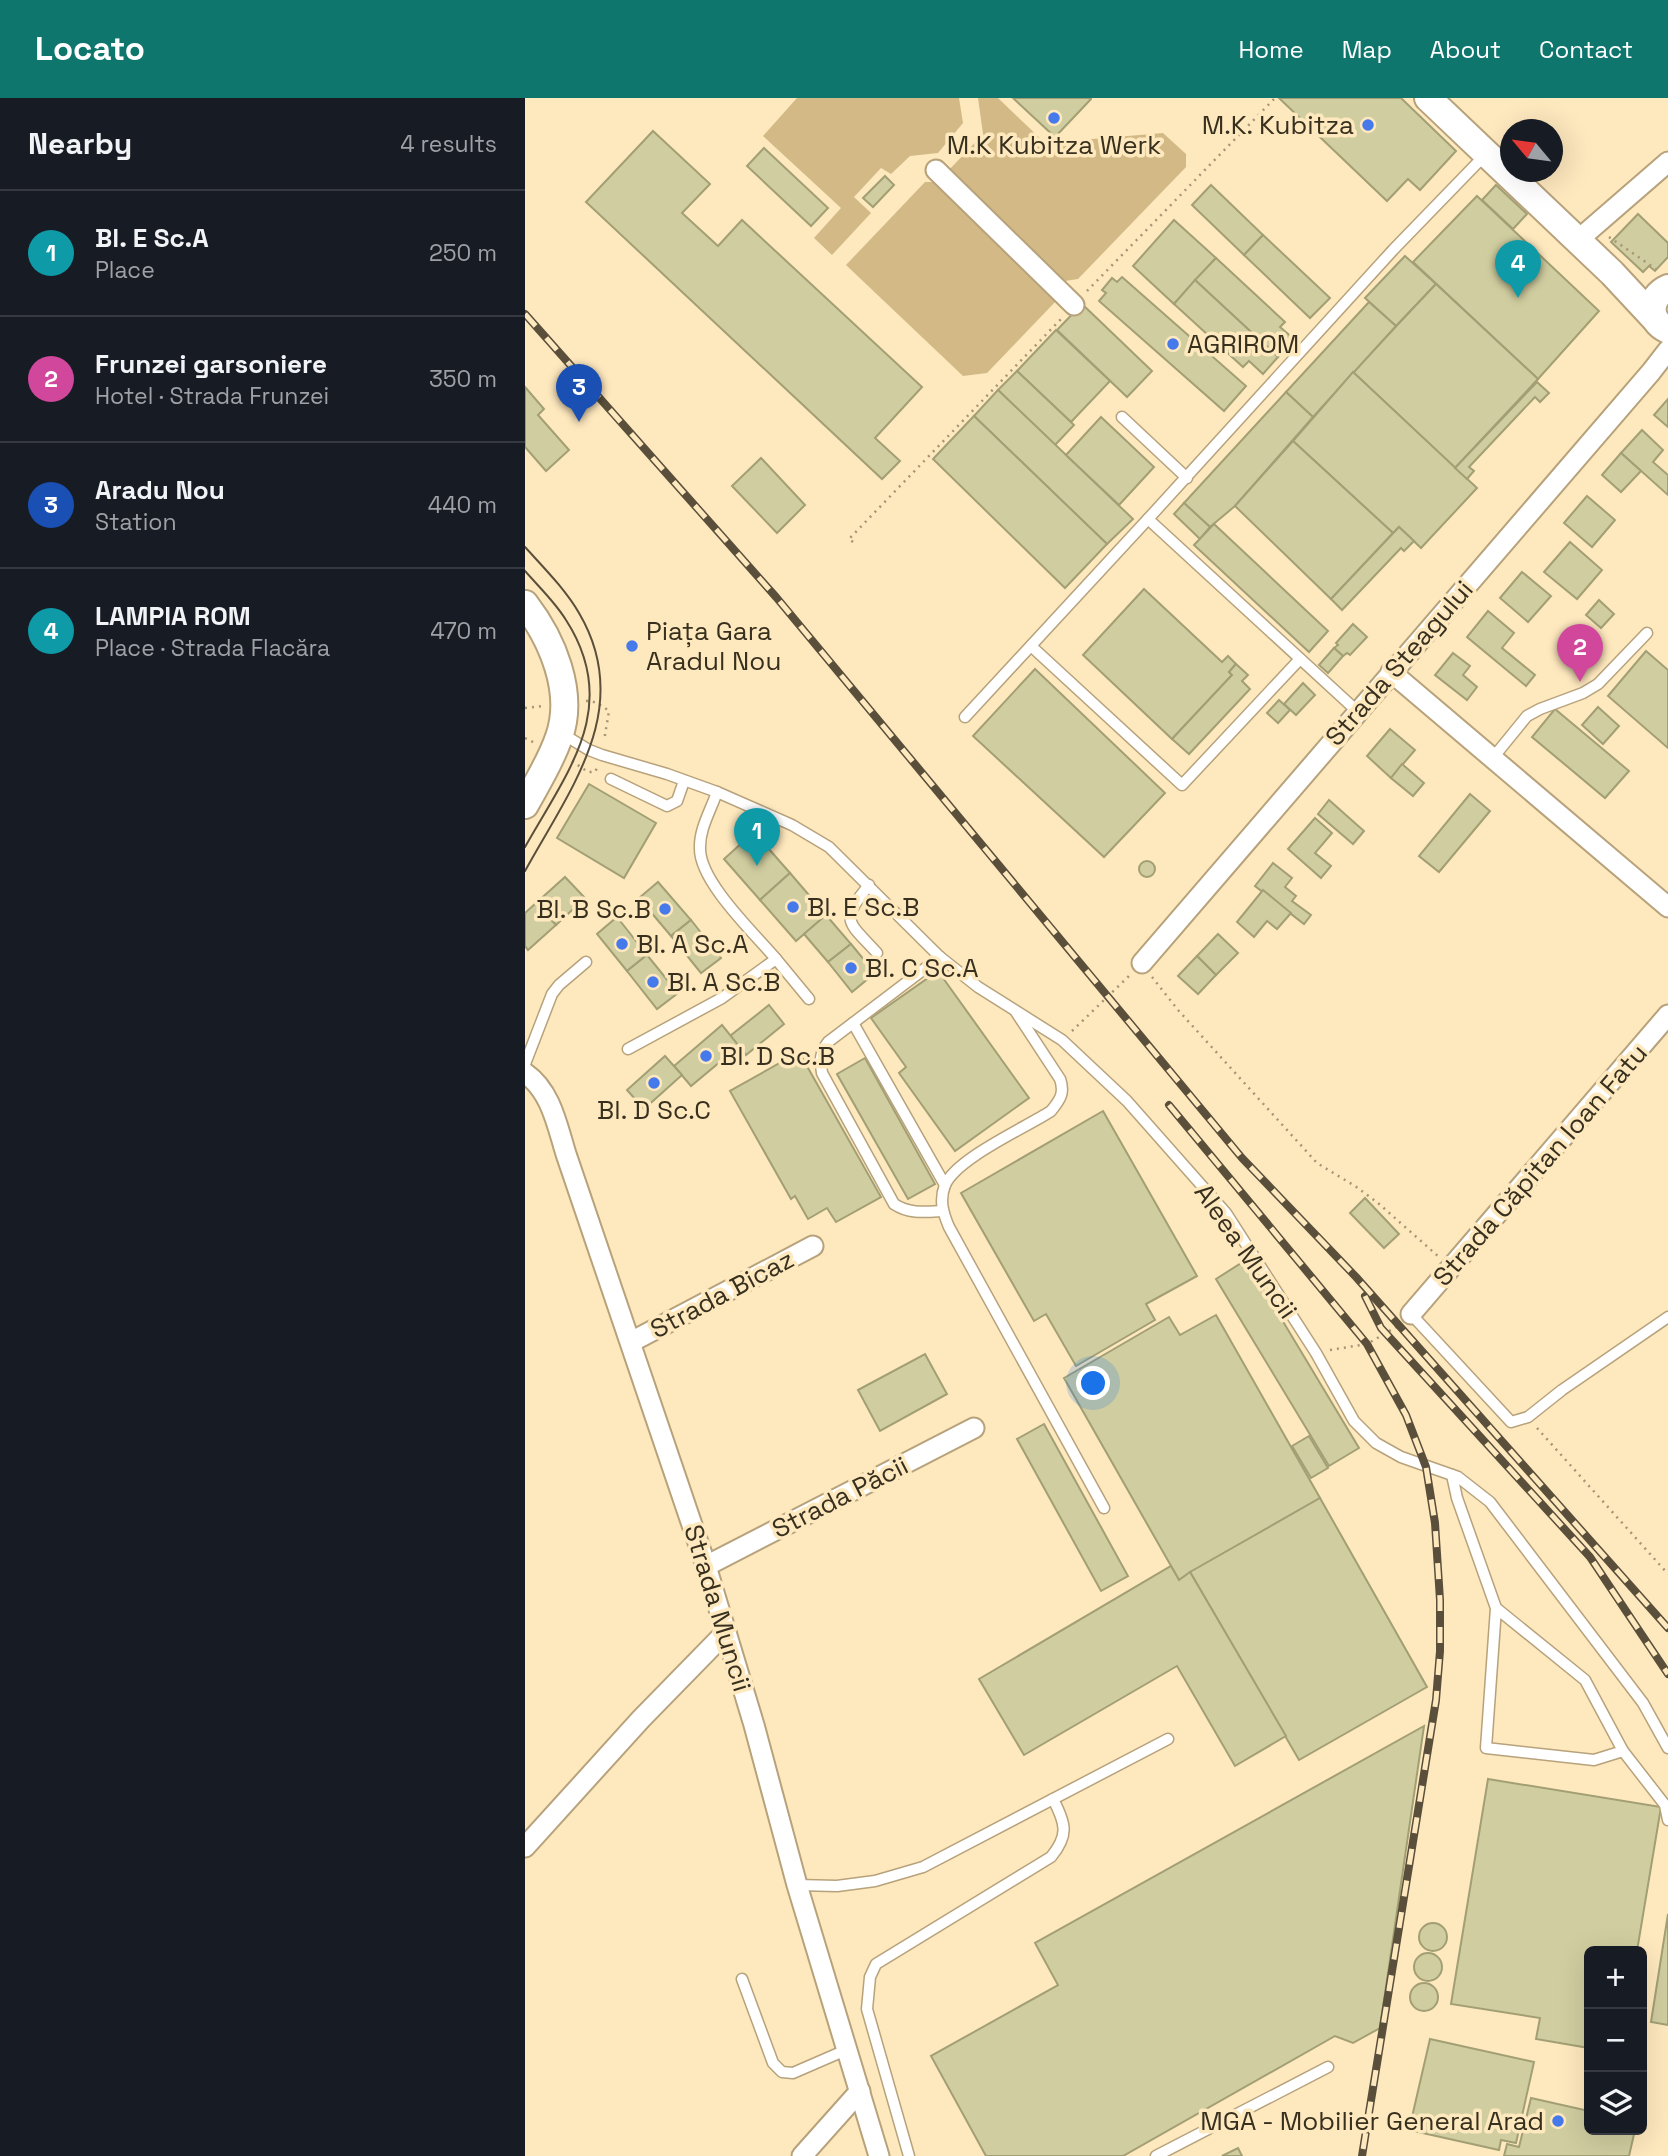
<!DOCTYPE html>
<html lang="en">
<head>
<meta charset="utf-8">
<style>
	body { margin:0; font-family:"Space Grotesk",sans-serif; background:#20242c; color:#f1f3f6 }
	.controls { position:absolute; right:21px; bottom:21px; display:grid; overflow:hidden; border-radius:10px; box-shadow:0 7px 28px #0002 }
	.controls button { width:63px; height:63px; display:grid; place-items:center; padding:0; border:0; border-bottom:2px solid #363941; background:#171b24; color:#f1f3f6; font:35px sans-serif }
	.compass { position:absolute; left:975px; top:21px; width:63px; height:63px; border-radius:50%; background:#171b24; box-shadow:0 7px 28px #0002; rotate:299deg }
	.you { position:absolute; left:569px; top:1286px; width:24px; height:24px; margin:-18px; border:5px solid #fff; border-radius:50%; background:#1a73e8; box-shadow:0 0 0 10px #1a73e833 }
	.badge { display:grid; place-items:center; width:46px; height:46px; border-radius:50%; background:#0f766e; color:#fff; font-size:23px; font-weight:700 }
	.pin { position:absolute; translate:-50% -58px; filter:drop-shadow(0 2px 4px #0008) }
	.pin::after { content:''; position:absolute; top:37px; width:24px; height:21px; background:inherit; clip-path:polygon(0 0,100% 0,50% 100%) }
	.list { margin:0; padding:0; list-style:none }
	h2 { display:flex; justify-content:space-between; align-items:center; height:91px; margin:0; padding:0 28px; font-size:30px }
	h2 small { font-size:23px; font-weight:400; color:#9ea1a6 }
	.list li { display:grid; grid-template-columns:46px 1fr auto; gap:21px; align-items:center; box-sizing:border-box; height:126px; padding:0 28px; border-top:2px solid #363941 }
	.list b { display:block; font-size:26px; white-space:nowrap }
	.list p { margin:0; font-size:23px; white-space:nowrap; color:#9ea1a6 }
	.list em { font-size:23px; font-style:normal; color:#9ea1a6 }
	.icon { flex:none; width:38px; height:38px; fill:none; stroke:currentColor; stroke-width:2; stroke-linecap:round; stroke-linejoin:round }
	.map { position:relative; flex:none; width:1143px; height:2058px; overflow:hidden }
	header { display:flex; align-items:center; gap:42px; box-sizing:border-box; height:98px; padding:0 35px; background:#0f766e; color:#fff }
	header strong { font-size:33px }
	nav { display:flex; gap:38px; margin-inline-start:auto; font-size:24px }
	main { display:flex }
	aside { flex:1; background:#171b24 }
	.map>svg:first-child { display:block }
	.green { fill:#d3b986 }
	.building { fill:#d0cda0; stroke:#a39f75; stroke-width:2 }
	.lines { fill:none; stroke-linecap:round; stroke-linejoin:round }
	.lane-casing { stroke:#b7a27b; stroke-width:13 }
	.street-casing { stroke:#b7a27b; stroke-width:23 }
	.secondary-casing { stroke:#b7a27b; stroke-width:30 }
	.path { stroke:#a59576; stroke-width:2.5; stroke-dasharray:2 5; stroke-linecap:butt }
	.lane { stroke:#fff; stroke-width:10 }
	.street { stroke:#fff; stroke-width:19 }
	.secondary { stroke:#fff; stroke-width:26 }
	.tram { stroke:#5a4f3a; stroke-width:2 }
	.rail-casing { stroke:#5a4f3a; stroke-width:8 }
	.rail { stroke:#fee8be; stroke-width:5; stroke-dasharray:16; stroke-linecap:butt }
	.poi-dot { fill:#4679ea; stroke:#fee8be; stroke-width:2.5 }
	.labels { text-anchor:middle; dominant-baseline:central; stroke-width:7; stroke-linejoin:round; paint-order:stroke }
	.poi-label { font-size:26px; fill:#38301f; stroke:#fee8be; text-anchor:start }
	.street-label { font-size:26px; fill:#38301f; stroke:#fee8be }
</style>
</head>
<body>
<header>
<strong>Locato</strong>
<nav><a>Home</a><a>Map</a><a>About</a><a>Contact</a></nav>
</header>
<main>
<aside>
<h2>Nearby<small>4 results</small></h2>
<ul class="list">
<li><span class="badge" style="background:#0f9aa8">1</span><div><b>Bl. E Sc.A</b><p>Place</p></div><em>250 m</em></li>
<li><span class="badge" style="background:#d1479c">2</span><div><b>Frunzei garsoniere</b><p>Hotel · Strada Frunzei</p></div><em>350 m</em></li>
<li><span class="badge" style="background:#1a4fb4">3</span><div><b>Aradu Nou</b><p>Station</p></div><em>440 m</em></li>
<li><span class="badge" style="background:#0f9aa8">4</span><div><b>LAMPIA ROM</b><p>Place · Strada Flacăra</p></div><em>470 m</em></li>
</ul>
</aside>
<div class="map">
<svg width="1143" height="2058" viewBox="0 0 1143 2058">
	<rect width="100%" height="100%" fill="#fee8be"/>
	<!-- green -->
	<g class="green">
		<path d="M272,0H434L438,25L413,55L385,58L366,76L356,70L329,99L346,115L307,157L289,140L316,110L238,38Z"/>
		<path d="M453,0H473L520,45L638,35L661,56V69L553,181L540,183L424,72L458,36Z"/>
		<path d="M400,84H412L532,202L462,275L438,278L321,167Z"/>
	</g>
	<!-- building -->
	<g class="building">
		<path d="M488,0H566V1L530,39Z"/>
		<path d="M754,0H876L931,53L895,92L883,81L862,103Z"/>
		<path d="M128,33L185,86L157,115L193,148L217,122L397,289L350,340L375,363L357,381L61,104Z"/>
		<path d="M239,50L303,110L286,128L222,68Z"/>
		<path d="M360,78L369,87L348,109L338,100Z"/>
		<path d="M686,87L738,137L719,157L667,107Z"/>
		<path d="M971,87L1002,116L988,131L957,102Z"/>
		<path d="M952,98L1074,213L1013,281L888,164Z"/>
		<path d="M1113,116L1143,145V159L1130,173L1124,168L1118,174L1086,144Z"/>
		<path d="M649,122L691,160L649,206L608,168Z"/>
		<path d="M738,137L805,200L785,220L719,157Z"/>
		<path d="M880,158L911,186L871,228L840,200Z"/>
		<path d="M691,160L760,224L755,229L769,241L753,259L670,182Z"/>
		<path d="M597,179L721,288L699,313L574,203L581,195L577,192L587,180L592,184Z"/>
		<path d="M670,182L753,259L738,276L724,263L718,269L649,206Z"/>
		<path d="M911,186L1013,281L930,370L828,274Z"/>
		<path d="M844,204L871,228L788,319L761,294Z"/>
		<path d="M557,206L627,273L602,299L532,232Z"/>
		<path d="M531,232L585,283L546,324L492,273Z"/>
		<path d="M492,273L549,327L530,347L473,292Z"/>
		<path d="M828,274L952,390L896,450L874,429L868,435L768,343Z"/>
		<path d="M1012,284L1024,295L1015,304L1010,299L944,369L949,373L942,381L930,370Z"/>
		<path d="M0,289L19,311L13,317L44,352L21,373L0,349Z"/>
		<path d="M473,292L608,421L582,446L449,318Z"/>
		<path d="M761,294L788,319L710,408L685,429L659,405Z"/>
		<path d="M1143,301V329L1129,317Z"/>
		<path d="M449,318L582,446L540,490L408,361Z"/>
		<path d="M576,319L629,369L594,407L541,357Z"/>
		<path d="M1117,332L1138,352L1128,364L1143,377V397L1096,355Z"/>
		<path d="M768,343L868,435L806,501L710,408Z"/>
		<path d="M1096,355L1116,373L1096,394L1077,377Z"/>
		<path d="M236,360L280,407L252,435L207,388Z"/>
		<path d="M1062,398L1090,422L1067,449L1039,425Z"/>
		<path d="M659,405L685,429L675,441L649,416Z"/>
		<path d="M689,426L803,533L784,554L669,447Z"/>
		<path d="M874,429L889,443L879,453L876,450L817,512L806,501Z"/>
		<path d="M1045,444L1077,472L1052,501L1019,474Z"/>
		<path d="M997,474L1026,498L1003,524L975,500Z"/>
		<path d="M619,491L697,564L703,558L711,566L704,574L707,577L647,641L558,557Z"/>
		<path d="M1074,502L1089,516L1076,530L1061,517Z"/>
		<path d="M963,513L989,535L977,550L1010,577L1001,588L942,539Z"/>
		<path d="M828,526L842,539L825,557L822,555L818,558L809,550L813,547L811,545Z"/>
		<path d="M809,550L818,558L803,575L794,567Z"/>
		<path d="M1121,553L1143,572V650L1083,598Z"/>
		<path d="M928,555L945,568L938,577L952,589L942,602L910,577Z"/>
		<path d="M711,566L723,577L717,583L725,591L664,656L647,641L707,577L704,574Z"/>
		<path d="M510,571L640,695L579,759L448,638Z"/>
		<path d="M778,585L790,597L771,617L759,606Z"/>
		<path d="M754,602L765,612L753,625L742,615Z"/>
		<path d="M1073,609L1094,628L1078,646L1057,627Z"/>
		<path d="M1030,611L1104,673L1080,700L1007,639Z"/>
		<path d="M865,631L890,652L866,680L842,658Z"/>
		<path d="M877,666L899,685L888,698L866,680Z"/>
		<path d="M64,686L131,725L99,780L32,740Z"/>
		<path d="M945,696L965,713L914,774L894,758Z"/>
		<path d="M804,702L839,733L828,746L793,716Z"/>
		<path d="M790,720L807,735L790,755L806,768L796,780L763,751Z"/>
		<path d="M229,734L265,775L235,802L199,761Z"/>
		<circle cx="622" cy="771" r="8"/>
		<path d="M748,765L767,780L760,789L771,798L767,803L786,817L779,826L730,788Z"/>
		<path d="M265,775L301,817L271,843L235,802Z"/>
		<path d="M40,779L60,800L31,827L11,805Z"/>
		<path d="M133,784L166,822L146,838L114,800Z"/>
		<path d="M738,792L766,815L752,831L742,823L729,839L712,824Z"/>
		<path d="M11,805L31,827L3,852L0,848V815Z"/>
		<path d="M301,817L326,846L303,864L279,836Z"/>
		<path d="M92,819L122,857L102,873L72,836Z"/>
		<path d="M166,822L196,860L176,875L146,838Z"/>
		<path d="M693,836L713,855L691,877L672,858Z"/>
		<path d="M326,846L350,875L327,894L303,864Z"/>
		<path d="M122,857L153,895L132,911L102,873Z"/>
		<path d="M672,858L691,877L673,896L653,878Z"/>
		<path d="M413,873L504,1000L430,1053L374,975L381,969L346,920Z"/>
		<path d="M244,907L259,926L221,957L205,938Z"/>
		<path d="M197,927L214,948L166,988L149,968Z"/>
		<path d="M274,954L356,1099L311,1124L302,1110L283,1121L270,1098L266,1101L205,993Z"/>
		<path d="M140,958L157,977L119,1011L102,992Z"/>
		<path d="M340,960L410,1086L383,1101L312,976Z"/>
		<path d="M578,1013L672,1178L621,1206L630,1222L551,1268L521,1216L509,1223L436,1095Z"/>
		<path d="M840,1100L874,1136L859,1150L825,1115Z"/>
		<path d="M721,1162L834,1350L804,1368L691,1181Z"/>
		<path d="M691,1217L795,1400L654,1482L539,1280L644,1219L655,1237Z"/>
		<path d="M400,1256L422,1296L355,1333L333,1292Z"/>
		<path d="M519,1326L603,1478L576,1493L492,1341Z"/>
		<path d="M784,1338L803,1370L786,1380L767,1348Z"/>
		<path d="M795,1400L902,1589L774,1662L665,1474Z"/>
		<path d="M646,1468L654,1482L665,1474L761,1638L710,1668L652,1568L499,1657L454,1581Z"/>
		<path d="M899,1628L855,1930L828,1945L810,1938L598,2058H461L406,1958L533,1887L510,1845Z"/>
		<path d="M963,1681L1136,1709L1112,1853H1064V1950L1011,1941L1015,1920L926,1906Z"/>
		<path d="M1143,1816V1927L1126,1924Z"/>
		<circle cx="908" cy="1839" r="14"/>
		<circle cx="903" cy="1869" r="14"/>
		<circle cx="899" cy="1899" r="14"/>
		<path d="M905,1941L1009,1964L991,2045L976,2042L974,2052L884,2032Z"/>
		<path d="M1006,2000L1064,2013V2032H1110L1104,2058H979L982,2046L994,2049Z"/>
		<path d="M713,2050L717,2058H697Z"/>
	</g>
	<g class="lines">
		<defs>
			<g id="lane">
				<path d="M597,319L662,380"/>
				<path d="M623,421L832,613"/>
				<path d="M506,548L657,687L775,561"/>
				<path d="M440,619L623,421L868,152L961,56"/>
				<path d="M36,635L64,652L77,657L142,676L192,694L267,727L304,749L415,859L453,889L537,942L602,1003L701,1115L791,1255L829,1323L851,1345L876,1359L933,1379L965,1404L1118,1605L1143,1650"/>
				<path d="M967,661L1002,618L1015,611L1058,595L1073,586L1122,535"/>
				<path d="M86,681L142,708L152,703L159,683"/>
				<path d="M344,787C314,824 323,823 352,855"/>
				<path d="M415,859L303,944C295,954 295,962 297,975L369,1106C384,1116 400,1114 417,1113"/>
				<path d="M251,861L284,901"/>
				<path d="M491,914L535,981C540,995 535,1002 526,1013C500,1030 432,1060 420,1087C414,1102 418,1115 424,1129L579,1410"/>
				<path d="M328,925L420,1087"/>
				<path d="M103,951L197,900L251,861C229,835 175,784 175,751C174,731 186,712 192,694"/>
				<path d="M0,966L27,896L34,887L61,864"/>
				<path d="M886,1216L986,1324L1003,1319L1037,1292L1143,1219"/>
				<path d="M927,1377L932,1400L971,1510L1060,1582L1098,1653L1069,1662L961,1650L971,1510"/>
				<path d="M1098,1653L1140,1707L1143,1722"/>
				<path d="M272,1787L312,1788L350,1783L398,1769L643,1641"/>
				<path d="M217,1881L248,1965L257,1974L268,1975L321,1952"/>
				<path d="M384,2058L342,1911L345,1879L351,1866L526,1759C544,1737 541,1726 528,1701"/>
				<path d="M631,2058L803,1969"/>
			</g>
			<g id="street">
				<path d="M411,72L549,207"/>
				<path d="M1053,142L1143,64"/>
				<path d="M866,574L1143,809"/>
				<path d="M617,865L1126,274L1143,252"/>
				<path d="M0,975C26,993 32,1027 41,1056L181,1468L229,1627L272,1787L354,2058"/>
				<path d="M886,1216L1143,917"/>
				<path d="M106,1244L288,1148"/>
				<path d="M181,1468L449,1330"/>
				<path d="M0,1749L116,1621L201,1534"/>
				<path d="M277,2058L335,1993"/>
			</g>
			<g id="secondary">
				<path d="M903,0L1087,175L1128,219"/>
				<path d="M1143,190C1123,199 1122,223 1143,232"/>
				<path d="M0,506C27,541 50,594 34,639C26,663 12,685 0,707"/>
			</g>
		</defs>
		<!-- lane casing -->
		<use href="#lane" class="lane-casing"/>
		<!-- street casing -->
		<use href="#street" class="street-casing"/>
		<!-- secondary casing -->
		<use href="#secondary" class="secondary-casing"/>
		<!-- path -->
		<g class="path">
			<path d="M1084,139L1131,171"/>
			<path d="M562,193L750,0"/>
			<path d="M328,444L324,441L536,221"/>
			<path d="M61,603C69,602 77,608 84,613L79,643"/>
			<path d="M0,610L19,608"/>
			<path d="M0,640L10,645"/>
			<path d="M47,663L63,674H70L72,670"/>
			<path d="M627,879L653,912L792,1065L830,1088L853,1105L914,1159"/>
			<path d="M547,933L605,877"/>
			<path d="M805,1252L842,1246L873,1228"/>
			<path d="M1012,1330L1143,1476"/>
		</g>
		<!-- lane -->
		<use href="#lane" class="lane"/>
		<!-- street -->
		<use href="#street" class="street"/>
		<!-- secondary -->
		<use href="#secondary" class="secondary"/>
		<!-- tram -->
		<g class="tram">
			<path d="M0,449C19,470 40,491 54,515C110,610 45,691 0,773"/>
			<path d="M0,473C14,489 30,504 41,522C97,609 42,674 0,749"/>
		</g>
		<defs>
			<g id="rail">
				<path d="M0,216L251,499L717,1060L831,1179L1143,1530"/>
				<path d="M644,1007L842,1246L881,1317L901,1369L910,1425L915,1502V1553L911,1602L837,2058"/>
				<path d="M840,1198L856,1230L1065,1459L1143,1576"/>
			</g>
		</defs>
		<!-- rail casing -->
		<use href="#rail" class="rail-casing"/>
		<!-- rail -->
		<use href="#rail" class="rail"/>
	</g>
	<!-- markers -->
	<g class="poi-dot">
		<circle cx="529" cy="20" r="7"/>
		<circle cx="843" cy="27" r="7"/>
		<circle cx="648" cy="246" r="7"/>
		<circle cx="107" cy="548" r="7"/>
		<circle cx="268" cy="809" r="7"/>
		<circle cx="140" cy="811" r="7"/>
		<circle cx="97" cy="846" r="7"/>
		<circle cx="326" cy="870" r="7"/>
		<circle cx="128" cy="884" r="7"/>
		<circle cx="181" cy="958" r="7"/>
		<circle cx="129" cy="985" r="7"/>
		<circle cx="1033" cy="2023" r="7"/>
	</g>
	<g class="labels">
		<!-- poi labels -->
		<g class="poi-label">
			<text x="829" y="27" text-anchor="end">M.K. Kubitza</text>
			<text x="529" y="47" text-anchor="middle">M.K Kubitza Werk</text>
			<text x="662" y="246">AGRIROM</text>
			<text x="121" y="533">Piața Gara<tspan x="121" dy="30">Aradul Nou</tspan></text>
			<text x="282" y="809">Bl. E Sc.B</text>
			<text x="126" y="811" text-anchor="end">Bl. B Sc.B</text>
			<text x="111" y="846">Bl. A Sc.A</text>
			<text x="340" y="870">Bl. C Sc.A</text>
			<text x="142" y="884">Bl. A Sc.B</text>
			<text x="195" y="958">Bl. D Sc.B</text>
			<text x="129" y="1012" text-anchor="middle">Bl. D Sc.C</text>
			<text x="1019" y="2023" text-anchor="end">MGA - Mobilier General Arad</text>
		</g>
		<!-- street labels -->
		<g class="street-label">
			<text transform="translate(874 565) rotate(-49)">Strada Steagului</text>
			<text transform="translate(1015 1067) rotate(-49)">Strada Căpitan Ioan Fatu</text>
			<text transform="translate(721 1153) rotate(55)">Aleea Muncii</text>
			<text transform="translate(197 1196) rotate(-28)">Strada Bicaz</text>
			<text transform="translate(315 1399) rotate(-27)">Strada Păcii</text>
			<text transform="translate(193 1510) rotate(73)">Strada Muncii</text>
		</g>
	</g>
</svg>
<div class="controls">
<button>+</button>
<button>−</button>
<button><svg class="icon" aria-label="layers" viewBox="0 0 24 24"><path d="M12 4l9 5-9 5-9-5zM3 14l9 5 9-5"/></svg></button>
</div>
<svg class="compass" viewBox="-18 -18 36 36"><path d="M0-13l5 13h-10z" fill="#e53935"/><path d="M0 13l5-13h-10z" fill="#9ea1a6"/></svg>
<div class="you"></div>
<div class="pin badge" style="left:232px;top:768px;background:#0f9aa8">1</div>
<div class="pin badge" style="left:1055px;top:584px;background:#d1479c">2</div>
<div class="pin badge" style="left:54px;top:324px;background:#1a4fb4">3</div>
<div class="pin badge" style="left:993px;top:200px;background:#0f9aa8">4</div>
</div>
</main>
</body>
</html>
